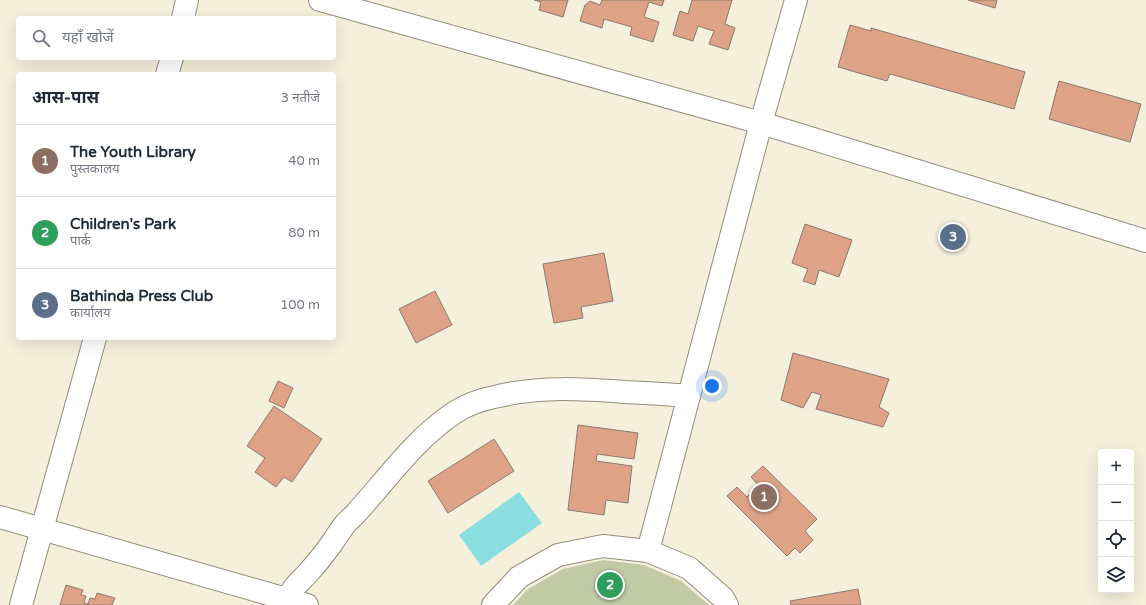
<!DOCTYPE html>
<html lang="hi">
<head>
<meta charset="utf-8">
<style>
	body { margin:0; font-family:"Varela Round","Noto Sans Devanagari",sans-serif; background:#f6f6f7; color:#1f2937 }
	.controls { position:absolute; right:12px; bottom:12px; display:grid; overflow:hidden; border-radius:4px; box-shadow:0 4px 16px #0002 }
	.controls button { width:36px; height:36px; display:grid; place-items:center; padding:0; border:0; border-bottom:1px solid #e0e1e3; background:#fff; color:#1f2937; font:20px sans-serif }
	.you { position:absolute; left:712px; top:386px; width:14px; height:14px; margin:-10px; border:3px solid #fff; border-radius:50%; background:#1a73e8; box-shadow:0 0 0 6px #1a73e833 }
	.badge { display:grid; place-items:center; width:26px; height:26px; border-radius:50%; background:#696c0d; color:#fff; font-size:13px; font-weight:700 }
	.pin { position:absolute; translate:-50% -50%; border:2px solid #fff; box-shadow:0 1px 4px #0006 }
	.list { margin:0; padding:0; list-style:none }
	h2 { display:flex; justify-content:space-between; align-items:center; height:52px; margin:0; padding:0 16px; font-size:17px }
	h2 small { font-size:13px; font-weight:400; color:#747a83 }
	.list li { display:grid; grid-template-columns:26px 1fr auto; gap:12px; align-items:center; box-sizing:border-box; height:72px; padding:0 16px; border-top:1px solid #e0e1e3 }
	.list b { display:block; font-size:15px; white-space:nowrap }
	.list p { margin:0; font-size:13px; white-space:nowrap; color:#747a83 }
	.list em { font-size:13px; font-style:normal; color:#747a83 }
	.icon { flex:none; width:22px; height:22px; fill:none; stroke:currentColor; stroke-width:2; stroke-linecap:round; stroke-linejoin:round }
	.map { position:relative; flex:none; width:1146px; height:605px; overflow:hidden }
	.search { position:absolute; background:#fff; box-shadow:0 4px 16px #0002; left:16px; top:16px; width:320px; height:44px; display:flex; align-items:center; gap:10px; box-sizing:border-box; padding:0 14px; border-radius:4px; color:#747a83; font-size:15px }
	.panel { position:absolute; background:#fff; box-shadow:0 4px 16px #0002; left:16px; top:72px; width:320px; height:268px; border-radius:4px }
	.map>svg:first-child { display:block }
	.green { fill:#c1c9a5 }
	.water { fill:#8bdedf }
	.building { fill:#dea287; stroke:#8c7971 }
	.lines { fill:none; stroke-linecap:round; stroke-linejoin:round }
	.minor-casing { stroke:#928e7c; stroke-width:24 }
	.minor { stroke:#fff; stroke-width:22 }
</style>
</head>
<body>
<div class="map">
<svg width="1146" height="605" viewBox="0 0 1146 605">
	<rect width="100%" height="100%" fill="#f4f0dc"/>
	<!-- green -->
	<path class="green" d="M603,560L644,565L681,581L709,605H513L528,589L563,569Z"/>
	<!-- water -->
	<path class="water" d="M519,492L542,523L481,566L459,535Z"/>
	<!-- building -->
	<g class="building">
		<path d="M534,0H568L563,17L539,10L541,2Z"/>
		<path d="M602,0H664L662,6L649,2L644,17L659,22L653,42L630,35L632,27L604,19L602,28L580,21L585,5L590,1L600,5Z"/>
		<path d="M692,0H732L725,24L735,28L728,50L709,44L714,31L698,26L693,41L673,35L680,11L688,14Z"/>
		<path d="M968,0H997L995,8Z"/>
		<path d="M850,25L871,31V28L1025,72L1014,109L890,74L887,81L838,67Z"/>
		<path d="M1059,81L1141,104L1130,142L1049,119Z"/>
		<path d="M805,224L852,240L839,277L819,270L815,285L803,281L808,269L792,263Z"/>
		<path d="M604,253L613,301L581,307L583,318L554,323L543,264Z"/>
		<path d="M435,291L452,325L416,343L399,309Z"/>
		<path d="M793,353L889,379L879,407L889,413L883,427L816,409L821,395L812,392L803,408L781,400Z"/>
		<path d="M278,381L293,388L284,408L269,401Z"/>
		<path d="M274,406L322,439L292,482L284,477L276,487L255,472L265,458L247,446Z"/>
		<path d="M578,425L638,433L634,459L597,454L596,461L632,466L628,503L606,500L604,515L568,510Z"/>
		<path d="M494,439L514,471L448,513L428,481Z"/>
		<path d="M763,466L817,519L805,531L813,540L800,553L795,548L787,556L727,496L737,487L747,497L758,485L751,477Z"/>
		<path d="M66,585L83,590L81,595L86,596L84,603L88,604L90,598L95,599L97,593L115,598L112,605H60Z"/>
		<path d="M858,589L861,605H791L790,601Z"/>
	</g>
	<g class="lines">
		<defs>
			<g id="minor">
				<path d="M320,0L761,123L1146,241"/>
				<path d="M183,18L187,0"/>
				<path d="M167,74L172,58"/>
				<path d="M0,517L307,605"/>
				<path d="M648,551L761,123L796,0"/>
				<path d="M21,605L95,338"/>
				<path d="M286,605C290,589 297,585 308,573C316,564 325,553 332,543C337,536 341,529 346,523C350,519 354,516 357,512C388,478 415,439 454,413C467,404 483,399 499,396C541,386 583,389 625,392C647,393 668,394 689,396"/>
				<path d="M493,605L519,577L558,555L603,546L648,551L689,568L723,598L727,605"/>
			</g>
		</defs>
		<!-- minor casing -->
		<use href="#minor" class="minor-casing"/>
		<!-- minor -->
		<use href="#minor" class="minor"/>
	</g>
</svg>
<div class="controls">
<button>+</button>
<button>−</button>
<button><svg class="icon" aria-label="locate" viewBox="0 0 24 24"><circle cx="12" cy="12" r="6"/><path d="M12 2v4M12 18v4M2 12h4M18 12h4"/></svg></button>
<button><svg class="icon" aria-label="layers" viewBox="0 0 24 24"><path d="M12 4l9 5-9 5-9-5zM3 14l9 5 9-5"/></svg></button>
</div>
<div class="you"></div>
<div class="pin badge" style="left:764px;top:497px;background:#8d6e63">1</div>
<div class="pin badge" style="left:610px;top:585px;background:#2e9e5b">2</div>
<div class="pin badge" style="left:953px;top:237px;background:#5c6f8a">3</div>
<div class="search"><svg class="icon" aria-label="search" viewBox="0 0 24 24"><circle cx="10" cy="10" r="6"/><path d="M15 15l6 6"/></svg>यहाँ खोजें</div>
<section class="panel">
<h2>आस-पास<small>3 नतीजे</small></h2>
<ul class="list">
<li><span class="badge" style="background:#8d6e63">1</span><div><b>The Youth Library</b><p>पुस्तकालय</p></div><em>40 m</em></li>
<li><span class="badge" style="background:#2e9e5b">2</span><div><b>Children's Park</b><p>पार्क</p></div><em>80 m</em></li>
<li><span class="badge" style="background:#5c6f8a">3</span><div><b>Bathinda Press Club</b><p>कार्यालय</p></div><em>100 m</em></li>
</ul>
</section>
</div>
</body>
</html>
